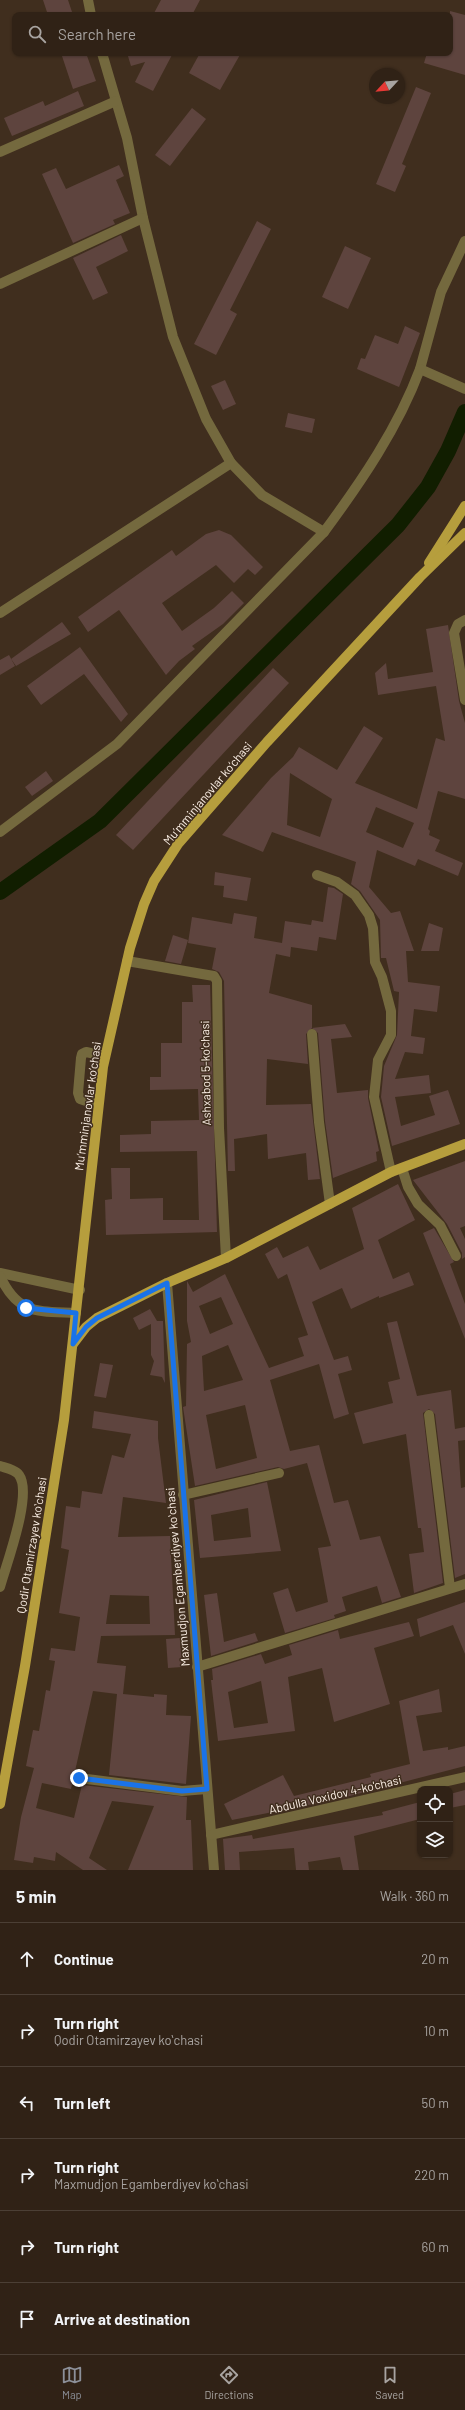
<!DOCTYPE html>
<html lang="en">
<head>
<meta charset="utf-8">
<style>
	body { margin:0; font-family:Barlow,sans-serif; background:#382a1f; color:#f1f3f6 }
	.controls { position:absolute; right:12px; bottom:12px; display:grid; overflow:hidden; border-radius:8px; box-shadow:0 1px 3px #0004 }
	.controls button { width:36px; height:36px; display:grid; place-items:center; padding:0; border:0; border-bottom:1px solid #4b3f35; background:#302216; color:#f1f3f6; font:20px sans-serif }
	.compass { position:absolute; left:369px; top:68px; width:36px; height:36px; border-radius:50%; background:#302216; box-shadow:0 1px 3px #0004; rotate:244deg }
	.stop { position:absolute; width:12px; height:12px; margin:-9px; border:3px solid #1a73e8; border-radius:50%; background:#fff }
	.stop.end { background:#1a73e8; border-color:#fff; box-shadow:0 1px 4px #0008 }
	.list { margin:0; padding:0; list-style:none }
	h2 { display:flex; justify-content:space-between; align-items:center; height:52px; margin:0; padding:0 16px; font-size:17px }
	h2 small { font-size:13px; font-weight:400; color:#a8a4a1 }
	.list li { display:grid; grid-template-columns:26px 1fr auto; gap:12px; align-items:center; box-sizing:border-box; height:72px; padding:0 16px; border-top:1px solid #4b3f35 }
	.list b { display:block; font-size:15px; white-space:nowrap }
	.list p { margin:0; font-size:13px; white-space:nowrap; color:#a8a4a1 }
	.list em { font-size:13px; font-style:normal; color:#a8a4a1 }
	.icon { flex:none; width:22px; height:22px; fill:none; stroke:currentColor; stroke-width:2; stroke-linecap:round; stroke-linejoin:round }
	.map { position:relative; flex:none; width:465px; height:1870px; overflow:hidden }
	.search { position:absolute; background:#302216; box-shadow:0 1px 3px #0004; left:12px; right:12px; top:12px; height:44px; display:flex; align-items:center; gap:10px; box-sizing:border-box; padding:0 14px; border-radius:8px; color:#a8a4a1; font-size:15px }
	.sheet { height:484px; background:#302216 }
	nav { display:flex; justify-content:space-around; align-items:center; box-sizing:border-box; height:56px; border-top:1px solid #4b3f35; background:#302216; font-size:11px; color:#a8a4a1 }
	nav a { display:grid; justify-items:center; gap:2px }
	nav .on { color:#8c9099 }
	.map>svg:first-child { display:block }
	.lines { fill:none; stroke-linecap:round; stroke-linejoin:round }
	.canal { stroke:#111e00; stroke-width:16 }
	.building { fill:#5e443e; fill-rule:evenodd }
	.minor { stroke:#74693e; stroke-width:10 }
	.major { stroke:#b69e3d; stroke-width:10 }
	.route { stroke:#1a73e8; stroke-width:5 }
	.labels { text-anchor:middle; dominant-baseline:central; stroke-width:3; stroke-linejoin:round; paint-order:stroke }
	.street-label { font-size:12px; fill:#fbefe5; stroke:#402e1e }
</style>
</head>
<body>
<div class="map">
<svg width="465" height="1870" viewBox="0 0 465 1870">
	<rect width="100%" height="100%" fill="#402e1e"/>
	<g class="lines">
		<!-- canal -->
		<path class="canal" d="M0,892L100,821L398,525L428,487L448,451L465,412"/>
	</g>
	<!-- building -->
	<g class="building">
		<path d="M43,0H68L73,15H48Z"/>
		<path d="M161,0H200L192,15H153Z"/>
		<path d="M450,11L465,15V75L424,63L427,53H450Z"/>
		<path d="M61,53H86L96,81L73,89Z"/>
		<path d="M127,53H173L153,91L135,82L145,62L131,66Z"/>
		<path d="M200,53H241L220,90L189,73Z"/>
		<path d="M416,87L431,93L402,164L406,166L395,192L376,184Z"/>
		<path d="M78,91L84,106L12,136L4,118L43,101L45,106Z"/>
		<path d="M192,108L206,119L170,166L155,155Z"/>
		<path d="M119,165L124,176L116,180L130,213L113,220L115,224L73,243L42,174L56,168L66,189Z"/>
		<path d="M257,221L271,229L230,310L237,314L216,355L194,344Z"/>
		<path d="M121,235L128,251L96,267L108,293L93,300L73,258Z"/>
		<path d="M345,246L371,258L348,309L322,297Z"/>
		<path d="M405,326L420,333L399,387L357,369L361,358L365,359L375,335L398,344Z"/>
		<path d="M225,380L236,404L223,410L211,386Z"/>
		<path d="M288,413L315,419L312,433L285,427Z"/>
		<path d="M219,530L231,535L263,567L255,575L248,569L234,583L216,565L162,603L182,631L214,608L232,591L244,603L223,624L192,646L195,649L179,661L166,675L119,610L88,632L78,617L172,550L176,556L206,534Z"/>
		<path d="M62,622L71,634L16,666L11,659Z"/>
		<path d="M448,625L459,701L465,723V799L438,791L428,829L430,831L429,835L440,840L435,851L463,863L458,876L418,859L415,866L377,850L369,887L391,913L400,911L414,951H406L408,982L440,986L437,1012L414,1009L411,1036L425,1038L423,1054L405,1052L395,1079L429,1075L431,1093L395,1097L401,1126L435,1115L429,1096L448,1090L460,1124L392,1146L381,1097L384,1066L397,1035L399,992L394,991L386,958H381L380,920L360,891L351,884L356,862L272,832L263,852L222,835L271,778L293,757L299,747L337,770L364,726L383,738L355,783L417,809L436,738L445,741L436,686L378,695L375,673L386,663L388,679L433,672L426,629ZM290,773L332,799L320,837L287,825ZM376,807L414,823L403,848L366,832Z"/>
		<path d="M80,647L128,714L121,722L84,674L41,705L27,686Z"/>
		<path d="M9,655L15,666L0,675V660Z"/>
		<path d="M273,668L289,683L133,850L116,835Z"/>
		<path d="M46,771L53,781L32,796L25,787Z"/>
		<path d="M215,872L251,878L247,901L223,897L224,886L214,885Z"/>
		<path d="M328,887L334,888L343,894L336,940L319,937L317,951L291,947L290,957L276,954L269,993L312,1005V1028L306,1034L308,1064L267,1059L266,1105L311,1104L320,1179L308,1180L306,1153L268,1159L267,1134L234,1139L235,1171H228L224,981L219,972L212,969L216,948L188,943L192,917L232,924L234,913L257,917L254,938L282,943L285,921L311,925L312,920L323,922Z"/>
		<path d="M429,923L443,928L439,951H421Z"/>
		<path d="M173,935L188,940L181,964L165,961Z"/>
		<path d="M210,982L217,1232L106,1235L105,1200L112,1199L111,1168H130V1199L163,1198V1220H199L197,1151L120,1152V1135L151,1134V1121L199,1120L198,1089L150,1090V1077H161V1043H182V1002H193L192,985H210Z"/>
		<path d="M345,1024L352,1037L331,1039L337,1093L368,1090V1098L379,1151L376,1152L377,1161L333,1178L325,1121L318,1033L312,1028Z"/>
		<path d="M465,1161V1226L460,1228L465,1239V1257L462,1259V1253L447,1224L413,1180Z"/>
		<path d="M398,1184L415,1220L378,1240L393,1279L409,1272L414,1285L379,1298V1296L351,1309L342,1288L312,1302L334,1360L348,1356L352,1370L338,1374L349,1414L334,1419L319,1364L270,1380L290,1451L319,1445L334,1503L348,1500L360,1540L380,1536L401,1597L382,1603L377,1586L342,1597L346,1611L334,1615L335,1618L285,1633L273,1593L288,1588L296,1612L328,1602L318,1548L331,1546L307,1463L284,1469L278,1467L195,1486L183,1407L186,1406L187,1344L191,1342L187,1321V1281L193,1292L225,1274L269,1368L304,1356L298,1338L308,1335L287,1274L278,1279L265,1254L277,1247L283,1258L308,1246L320,1270L364,1249L352,1208ZM221,1297L233,1324L210,1334L199,1306ZM228,1345L243,1380L204,1391L202,1356ZM245,1405L257,1458L216,1469L206,1415Z"/>
		<path d="M434,1228L454,1262L450,1264L465,1304V1339L423,1233Z"/>
		<path d="M150,1309L157,1321H163L165,1383L162,1377L150,1375L154,1361L151,1355V1324L139,1330L133,1318Z"/>
		<path d="M397,1321L417,1396L451,1390L455,1429L465,1427V1440L458,1441L461,1488L465,1487V1574L455,1578L435,1414L429,1409L423,1413L443,1583L414,1593L409,1554L424,1552L421,1528H418L406,1434L363,1444L354,1413L393,1403L388,1382L400,1379L387,1323Z"/>
		<path d="M100,1363L113,1365L106,1398L94,1396Z"/>
		<path d="M94,1411L158,1421V1438L166,1503L123,1497L118,1537L170,1536L175,1635L101,1636L97,1663L126,1666L123,1694L154,1697V1694L167,1695L166,1715L191,1716L186,1784L109,1775L117,1694L93,1691L71,1789L42,1783L36,1808L74,1818L82,1785L187,1797L186,1820H191L193,1870H128L154,1806L112,1801L89,1858L107,1870H83L56,1852L55,1861L34,1857L33,1863L14,1860L21,1817L34,1768L26,1766L33,1730L39,1731L46,1690L50,1691L55,1661L49,1660L51,1648L75,1651L80,1617L59,1613L69,1550L61,1548L66,1506L80,1508L82,1491L102,1494L112,1455L124,1458L131,1434L92,1428ZM110,1595L149,1596L150,1624H106Z"/>
		<path d="M267,1482L281,1551L200,1558L194,1500ZM248,1508L251,1537L214,1541L211,1515Z"/>
		<path d="M217,1593L224,1642L255,1633L258,1641L211,1656L204,1595Z"/>
		<path d="M465,1602V1654L453,1625L420,1637L417,1619Z"/>
		<path d="M409,1622L414,1636L374,1648L390,1704L334,1722L322,1668L288,1677L295,1731L218,1741L211,1680H213L212,1669L261,1654L265,1664L292,1655L289,1645L338,1630L340,1639ZM261,1681L268,1723L234,1728L228,1692Z"/>
		<path d="M180,1638L182,1667L168,1668L166,1639Z"/>
		<path d="M439,1689L442,1712L416,1716L423,1751L448,1747V1750L465,1746V1766L338,1799L232,1820L224,1804L283,1775L294,1796L371,1777L370,1774L410,1764L399,1701Z"/>
		<path d="M465,1790V1805L450,1808V1794Z"/>
		<path d="M420,1802V1819L354,1836L359,1870H343L340,1857L308,1862L309,1870H296L294,1848L239,1852L240,1870H225L223,1839L252,1835L253,1839L383,1815L382,1812Z"/>
	</g>
	<g class="lines">
		<!-- minor -->
		<g class="minor">
			<path d="M88,0L91,15"/>
			<path d="M102,53L127,138L143,218L173,337L206,419L231,463"/>
			<path d="M0,152L116,101"/>
			<path d="M0,284L143,218"/>
			<path d="M420,369L441,292L465,241"/>
			<path d="M0,613L231,463L262,495L324,532C361,482 398,428 420,369L465,389"/>
			<path d="M465,620L458,624L454,633L465,700"/>
			<path d="M0,832L117,744L324,532"/>
			<path d="M317,875L337,882L355,895L369,915L373,928L375,962L382,977L391,1011V1035L378,1060L374,1097L391,1172"/>
			<path d="M127,961L202,974L214,976L217,981L219,1128L226,1258"/>
			<path d="M312,1034L319,1122L330,1204"/>
			<path d="M98,1105L80,1099L78,1093L81,1058L82,1054L86,1052L105,1056"/>
			<path d="M402,1168L408,1187L418,1204L440,1225L456,1256"/>
			<path d="M0,1273L80,1290"/>
			<path d="M0,1276C18,1315 38,1311 76,1313"/>
			<path d="M167,1283L214,1870"/>
			<path d="M429,1415L450,1588"/>
			<path d="M0,1466C6,1468 16,1470 19,1475C33,1494 6,1565 0,1587"/>
			<path d="M183,1495L279,1473"/>
			<path d="M197,1667L465,1584"/>
			<path d="M79,1778L182,1791L207,1789"/>
			<path d="M211,1835L465,1777"/>
		</g>
		<!-- major -->
		<g class="major">
			<path d="M429,563L465,506"/>
			<path d="M73,1344L86,1327L97,1318L167,1283L226,1258L391,1172L465,1144"/>
			<path d="M0,1804L25,1666L64,1420L103,1067L130,948L144,904L154,881L178,844L267,742L420,577L465,533"/>
		</g>
	</g>
	<g class="lines">
		<!-- route -->
		<path class="route" d="M26,1308L76,1313L73,1344L86,1327L97,1318L167,1283L207,1789L182,1791L79,1778"/>
	</g>
	<g class="labels">
		<!-- street labels -->
		<g class="street-label">
			<text transform="translate(207 793) rotate(-50)">Mu’mminjanovlar ko‘chasi</text>
			<text transform="translate(205 1073) rotate(-91)">Ashxabod 5-ko'chasi</text>
			<text transform="translate(87 1106) rotate(-82)">Mu’mminjanovlar ko‘chasi</text>
			<text transform="translate(31 1545) rotate(-81)">Qodir Otamirzayev koʻchasi</text>
			<text transform="translate(177 1577) rotate(-95)">Maxmudjon Egamberdiyev koʻchasi</text>
			<text transform="translate(335 1794) rotate(-13)">Abdulla Voxidov 4-ko'chasi</text>
		</g>
	</g>
</svg>
<div class="controls">
<button><svg class="icon" aria-label="locate" viewBox="0 0 24 24"><circle cx="12" cy="12" r="6"/><path d="M12 2v4M12 18v4M2 12h4M18 12h4"/></svg></button>
<button><svg class="icon" aria-label="layers" viewBox="0 0 24 24"><path d="M12 4l9 5-9 5-9-5zM3 14l9 5 9-5"/></svg></button>
</div>
<svg class="compass" viewBox="-18 -18 36 36"><path d="M0-13l5 13h-10z" fill="#e53935"/><path d="M0 13l5-13h-10z" fill="#a8a4a1"/></svg>
<div class="stop" style="left:26px;top:1308px"></div>
<div class="stop end" style="left:79px;top:1778px"></div>
<div class="search"><svg class="icon" aria-label="search" viewBox="0 0 24 24"><circle cx="10" cy="10" r="6"/><path d="M15 15l6 6"/></svg>Search here</div>
</div>
<section class="sheet">
<h2>5 min<small>Walk · 360 m</small></h2>
<ul class="list">
<li><svg class="icon" aria-label="ahead" viewBox="0 0 24 24"><path d="M12 20V5M6 11l6-6 6 6"/></svg><div><b>Continue</b></div><em>20 m</em></li>
<li><svg class="icon" aria-label="right" viewBox="0 0 24 24"><path d="M7 20v-9h11M14 6l5 5-5 5"/></svg><div><b>Turn right</b><p>Qodir Otamirzayev koʻchasi</p></div><em>10 m</em></li>
<li><svg class="icon" aria-label="left" viewBox="0 0 24 24"><path d="M17 20v-9H6M10 6l-5 5 5 5"/></svg><div><b>Turn left</b></div><em>50 m</em></li>
<li><svg class="icon" aria-label="right" viewBox="0 0 24 24"><path d="M7 20v-9h11M14 6l5 5-5 5"/></svg><div><b>Turn right</b><p>Maxmudjon Egamberdiyev koʻchasi</p></div><em>220 m</em></li>
<li><svg class="icon" aria-label="right" viewBox="0 0 24 24"><path d="M7 20v-9h11M14 6l5 5-5 5"/></svg><div><b>Turn right</b></div><em>60 m</em></li>
<li><svg class="icon" aria-label="arrive" viewBox="0 0 24 24"><path d="M6 21V4h12l-3 4 3 4H6"/></svg><div><b>Arrive at destination</b></div></li>
</ul>
</section>
<nav>
<a class="on"><svg class="icon" aria-label="map" viewBox="0 0 24 24"><path d="M3 6l6-2 6 2 6-2v14l-6 2-6-2-6 2zM9 4v14M15 6v14"/></svg>Map</a>
<a><svg class="icon" aria-label="directions" viewBox="0 0 24 24"><path d="M12 3l9 9-9 9-9-9zM9 14v-3h6M13 9l2 2-2 2"/></svg>Directions</a>
<a><svg class="icon" aria-label="saved" viewBox="0 0 24 24"><path d="M7 4h10v16l-5-4-5 4z"/></svg>Saved</a>
</nav>
</body>
</html>
